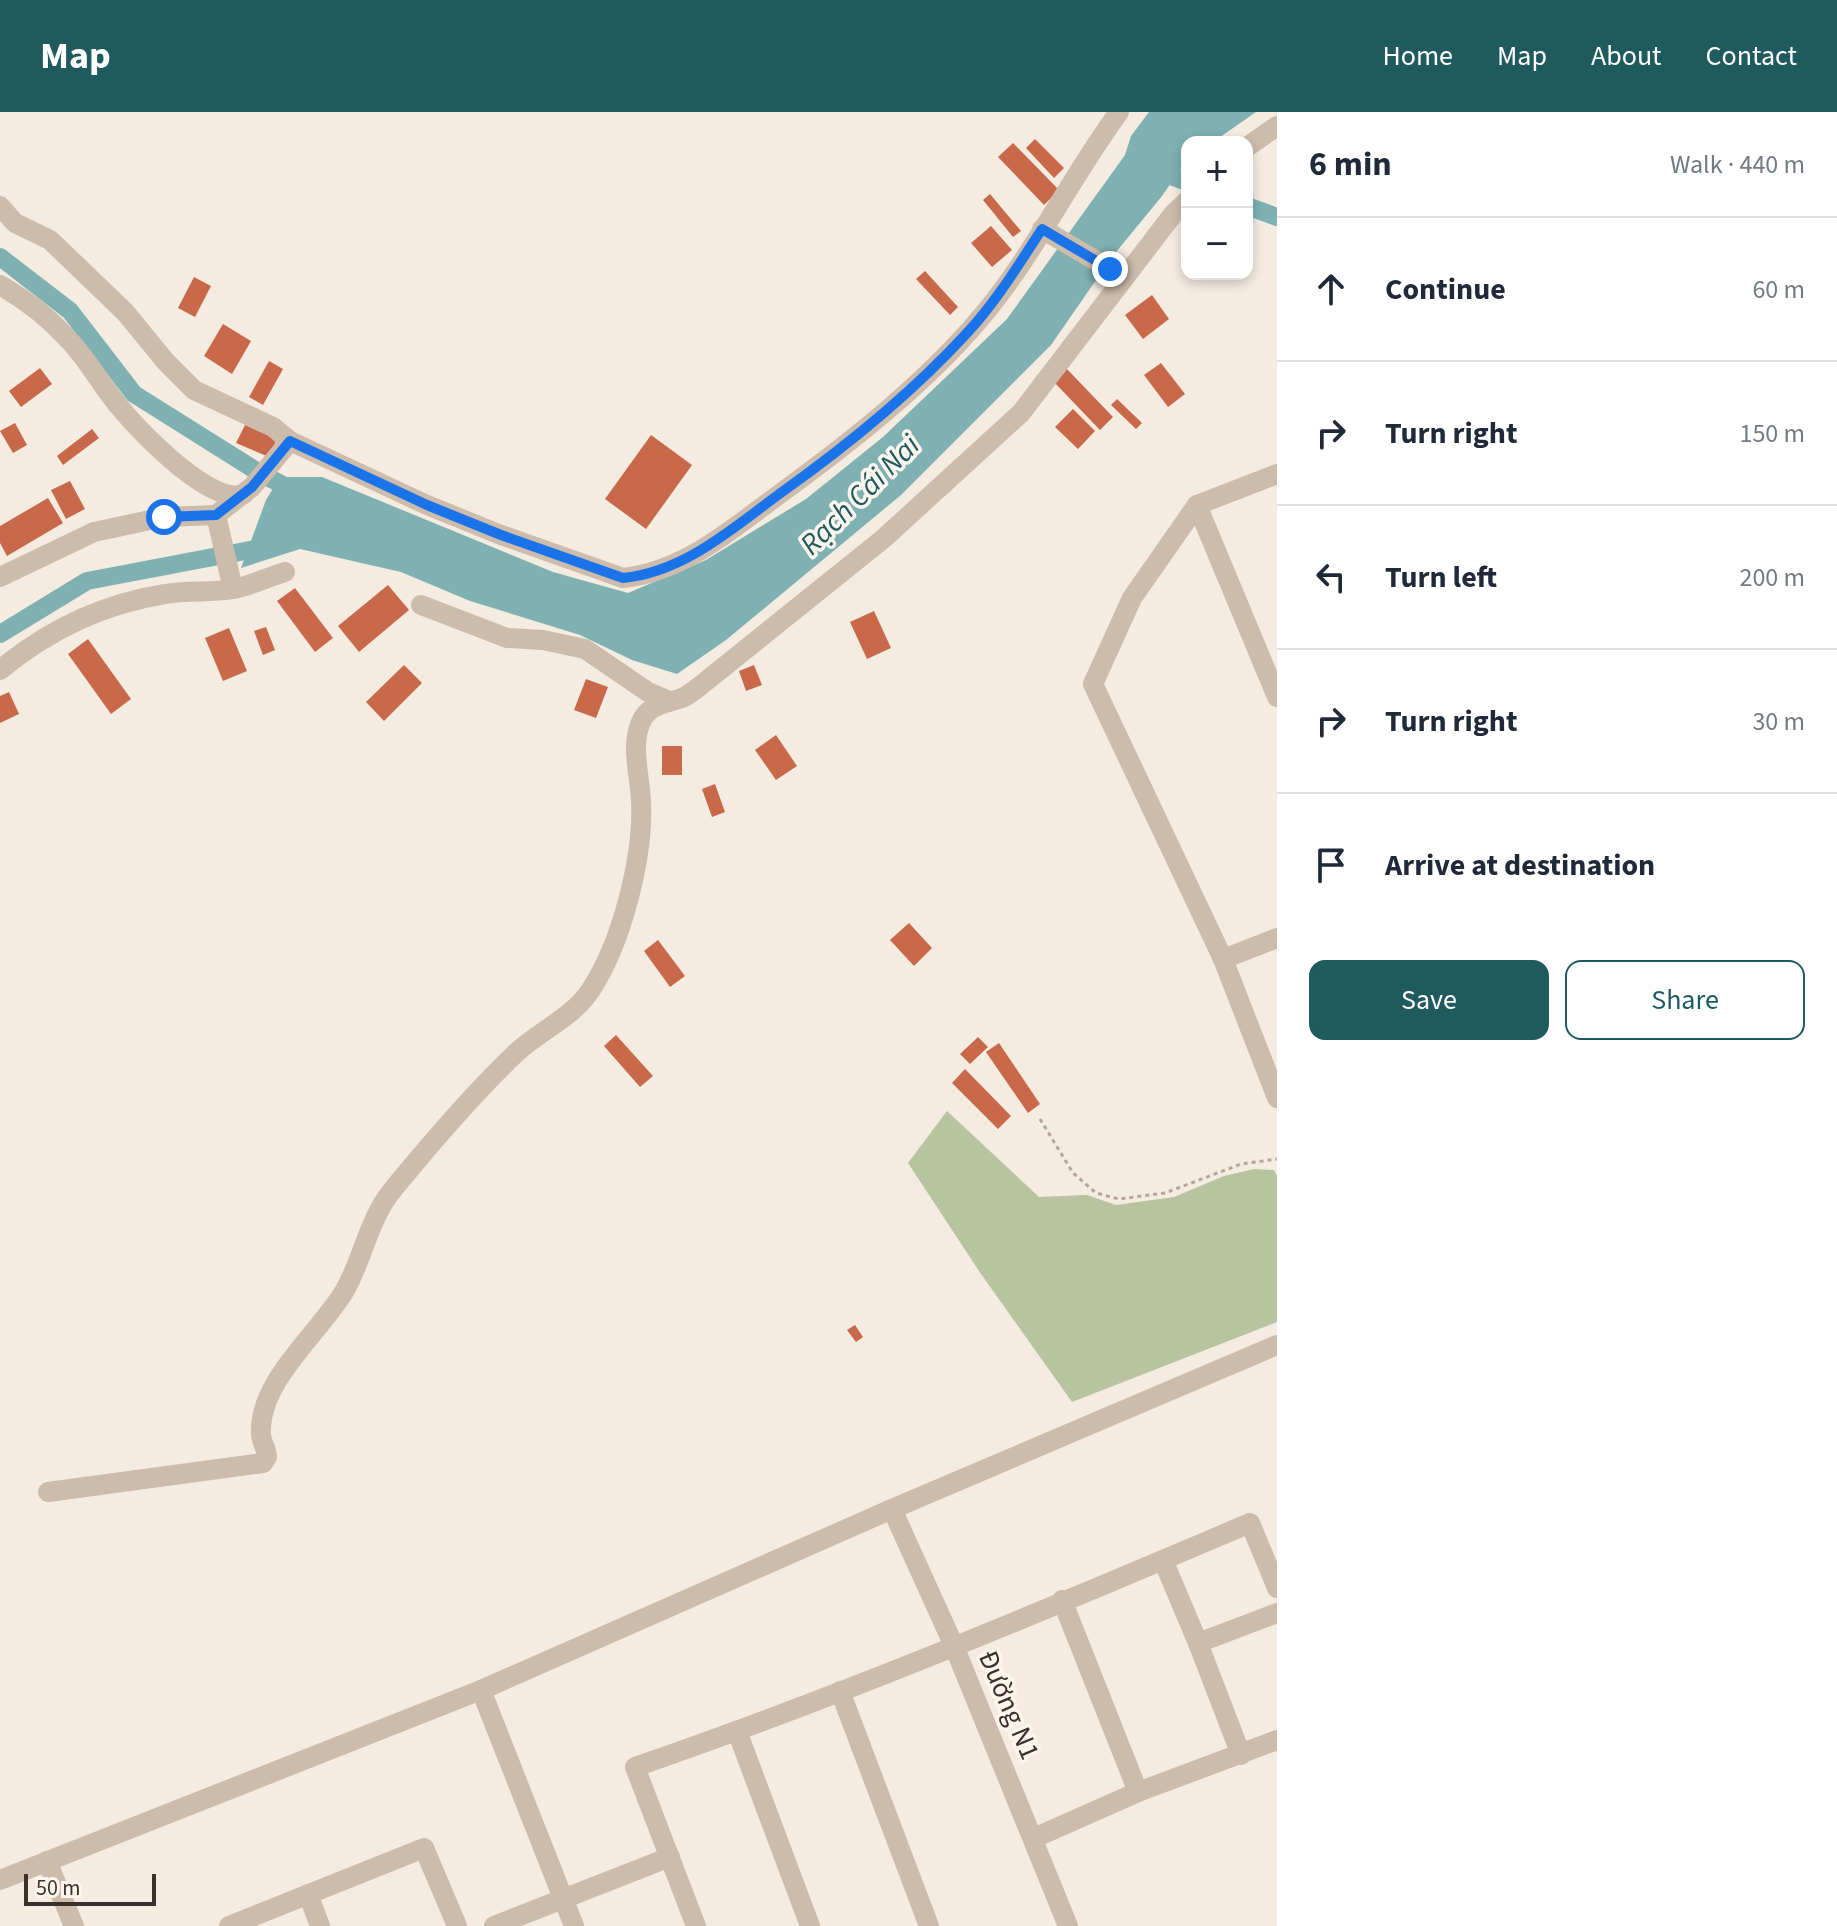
<!DOCTYPE html>
<html lang="en">
<head>
<meta charset="utf-8">
<style>
	body { margin:0; font-family:"Source Sans 3",sans-serif; background:#f6f6f7; color:#1f2937 }
	.controls { position:absolute; right:24px; top:24px; display:grid; overflow:hidden; border-radius:16px; box-shadow:0 4px 12px #0003 }
	.controls button { width:72px; height:72px; display:grid; place-items:center; padding:0; border:0; border-bottom:2px solid #e0e1e3; background:#fff; color:#1f2937; font:40px sans-serif }
	.scale { position:absolute; left:24px; bottom:20px; width:132px; box-sizing:border-box; padding-left:8px; border:4px solid #3b302b; border-top:0; font-size:22px; line-height:28px; white-space:nowrap; color:#3b302b; -webkit-text-stroke:6px #fbf5ee; paint-order:stroke }
	.stop { position:absolute; width:24px; height:24px; margin:-18px; border:6px solid #1a73e8; border-radius:50%; background:#fff }
	.stop.end { background:#1a73e8; border-color:#fff; box-shadow:0 2px 8px #0008 }
	.list { margin:0; padding:0; list-style:none }
	h2 { display:flex; justify-content:space-between; align-items:center; height:104px; margin:0; padding:0 32px; font-size:34px }
	h2 small { font-size:26px; font-weight:400; color:#747a83 }
	.list li { display:grid; grid-template-columns:52px 1fr auto; gap:24px; align-items:center; box-sizing:border-box; height:144px; padding:0 32px; border-top:2px solid #e0e1e3 }
	.list b { display:block; font-size:30px; white-space:nowrap }
	.list em { font-size:26px; font-style:normal; color:#747a83 }
	.actions { display:flex; gap:16px; padding:24px 32px }
	.actions a { flex:1; padding:18px 0; border:2px solid #1f5a5e; border-radius:16px; text-align:center; font-size:28px; color:#1f5a5e }
	.actions .main { background:#1f5a5e; color:#fff }
	.icon { flex:none; width:44px; height:44px; fill:none; stroke:currentColor; stroke-width:2; stroke-linecap:round; stroke-linejoin:round }
	.map { position:relative; flex:none; width:1277px; height:1814px; overflow:hidden }
	header { display:flex; align-items:center; gap:48px; box-sizing:border-box; height:112px; padding:0 40px; background:#1f5a5e; color:#fff }
	header strong { font-size:38px }
	nav { display:flex; gap:44px; margin-inline-start:auto; font-size:28px }
	main { display:flex }
	aside { flex:1; background:#fff }
	.map>svg:first-child { display:block }
	.green { fill:#b8c4a0 }
	.water { fill:#7fb0b2 }
	.lines { fill:none; stroke-linecap:round; stroke-linejoin:round }
	.canal { stroke:#7fb0b2; stroke-width:18 }
	.building { fill:#c8694b }
	.path { stroke:#b9a596; stroke-width:3; stroke-dasharray:4 4; stroke-linecap:butt }
	.minor { stroke:#cdbbac; stroke-width:20 }
	.route { stroke:#1a73e8; stroke-width:10 }
	.labels { text-anchor:middle; dominant-baseline:central; stroke-width:7; stroke-linejoin:round; paint-order:stroke }
	.street-label { font-size:28px; fill:#3b302b; stroke:#fbf5ee }
	.water-label { font-size:30px; font-style:italic; fill:#1f5a5e; stroke:#fbf5ee }
</style>
</head>
<body>
<header>
<strong>Map</strong>
<nav><a>Home</a><a>Map</a><a>About</a><a>Contact</a></nav>
</header>
<main>
<div class="map">
<svg width="1277" height="1814" viewBox="0 0 1277 1814">
	<rect width="100%" height="100%" fill="#f4ebe1"/>
	<!-- green -->
	<path class="green" d="M947,999L1039,1085L1087,1083L1116,1093L1174,1085L1224,1064L1254,1057L1274,1058L1277,1064V1210L1072,1290L981,1162L908,1051Z"/>
	<!-- water -->
	<path class="water" d="M1149,0H1256L1213,30H1187V48L1162,84L1112,145L1051,233L901,383L726,528L677,562L632,548L580,523L470,489L401,460L300,437L241,456L266,388L280,365H322L553,460L628,481L706,448L806,387L883,325L1007,207L1125,43L1131,24Z"/>
	<g class="lines">
		<!-- canal -->
		<g class="canal">
			<path d="M1153,57L1187,70"/>
			<path d="M1247,94L1277,105"/>
			<path d="M0,145L70,199L134,282L258,360L298,381"/>
			<path d="M0,522L87,469L271,434"/>
		</g>
	</g>
	<!-- building -->
	<g class="building">
		<path d="M1035,27L1064,56L1054,66L1026,36Z"/>
		<path d="M1013,31L1059,78L1044,93L998,45Z"/>
		<path d="M990,82L1021,119L1013,125L983,88Z"/>
		<path d="M991,114L1012,138L992,155L971,131Z"/>
		<path d="M925,159L958,195L950,203L916,167Z"/>
		<path d="M194,165L211,174L195,205L178,196Z"/>
		<path d="M1152,183L1169,207L1143,227L1125,203Z"/>
		<path d="M223,212L251,229L232,262L204,244Z"/>
		<path d="M269,249L283,257L263,293L249,285Z"/>
		<path d="M1161,251L1185,282L1168,295L1144,263Z"/>
		<path d="M1065,255L1113,305L1100,318L1052,268Z"/>
		<path d="M40,256L52,272L21,295L9,279Z"/>
		<path d="M1117,287L1142,311L1136,317L1111,293Z"/>
		<path d="M1073,297L1095,319L1078,337L1055,315Z"/>
		<path d="M15,311L27,333L13,341L0,319Z"/>
		<path d="M245,313L277,327L269,345L236,331Z"/>
		<path d="M92,317L99,326L63,353L57,344Z"/>
		<path d="M651,323L692,353L646,417L605,387Z"/>
		<path d="M70,369L85,397L66,407L51,378Z"/>
		<path d="M48,386L63,411L7,444L0,431V414Z"/>
		<path d="M388,473L409,498L359,540L338,514Z"/>
		<path d="M295,476L333,526L315,540L277,489Z"/>
		<path d="M874,499L891,536L867,547L850,510Z"/>
		<path d="M266,515L275,538L263,543L254,519Z"/>
		<path d="M229,516L247,559L223,569L205,526Z"/>
		<path d="M88,527L131,587L111,602L68,542Z"/>
		<path d="M404,553L422,571L384,609L366,590Z"/>
		<path d="M754,553L762,573L746,579L739,559Z"/>
		<path d="M586,567L608,575L596,606L574,598Z"/>
		<path d="M9,580L19,602L0,611V584Z"/>
		<path d="M776,623L797,654L776,668L755,638Z"/>
		<rect x="662" y="634" width="20" height="29"/>
		<path d="M715,672L725,700L712,705L702,677Z"/>
		<path d="M909,811L932,836L914,854L890,828Z"/>
		<path d="M658,828L685,864L670,875L644,839Z"/>
		<path d="M616,923L653,964L640,975L604,934Z"/>
		<path d="M978,925L988,935L970,952L960,942Z"/>
		<path d="M999,931L1040,992L1028,1001L986,940Z"/>
		<path d="M965,957L1011,1004L998,1017L952,971Z"/>
		<path d="M855,1213L863,1225L856,1230L847,1218Z"/>
	</g>
	<g class="lines">
		<!-- path -->
		<path class="path" d="M1040,1007L1073,1061L1096,1081L1119,1087L1165,1081L1241,1052L1277,1047"/>
		<!-- minor -->
		<g class="minor">
			<path d="M1247,35L1277,14"/>
			<path d="M0,94L15,111L50,128L125,200L166,250L194,278L273,315L290,329L427,393L501,423L623,466C684,460 733,416 781,381C855,327 935,264 992,192C1039,132 1074,61 1119,0"/>
			<path d="M1042,117L1124,165"/>
			<path d="M0,173C24,187 48,205 67,226C89,248 102,276 123,299C142,322 213,395 244,382"/>
			<path d="M1277,362L1197,393L1132,486L1093,572L1223,847L1277,986"/>
			<path d="M1197,393L1277,585"/>
			<path d="M0,465L94,420L164,405L216,403"/>
			<path d="M233,477L216,403L252,375L290,329"/>
			<path d="M421,493L507,526L543,528L585,537L648,580L669,589"/>
			<path d="M0,558C48,518 102,492 165,482C187,478 211,481 233,477C250,474 268,465 285,460"/>
			<path d="M1223,847L1277,826"/>
			<path d="M48,1380L263,1351L267,1345C267,1337 261,1330 261,1322C258,1269 320,1221 345,1178C360,1152 366,1121 381,1095C389,1080 403,1066 414,1052C446,1014 480,975 516,941C539,919 572,906 590,879C621,833 644,745 641,689C640,663 629,630 643,606C651,593 666,591 679,587C687,585 693,579 700,574L883,427L1021,301L1174,101L1187,89"/>
			<path d="M892,1397L954,1534L1068,1814"/>
			<path d="M1163,1448L1198,1531"/>
			<path d="M1062,1488L1138,1680"/>
			<path d="M481,1578L574,1814"/>
			<path d="M840,1579L929,1814"/>
			<path d="M737,1619L810,1814"/>
			<path d="M1241,1643L1198,1531L1277,1501"/>
			<path d="M1034,1726L1138,1680L1277,1628"/>
			<path d="M47,1749L74,1814"/>
			<path d="M0,1768L481,1578L892,1397L1277,1233"/>
			<path d="M308,1782L320,1814"/>
			<path d="M229,1814L424,1736L457,1814"/>
			<path d="M494,1814L670,1745"/>
			<path d="M696,1814L635,1655C844,1583 1048,1497 1250,1411L1277,1476"/>
		</g>
	</g>
	<g class="lines">
		<!-- route -->
		<path class="route" d="M164,405L216,403L252,375L290,329L427,393L501,423L623,466C685,460 734,415 782,380C848,333 912,281 967,221C996,190 1019,152 1042,117L1110,157"/>
	</g>
	<g class="labels">
		<!-- street labels -->
		<g class="street-label">
			<text transform="translate(1009 1593) rotate(67)">Đường N1</text>
		</g>
		<!-- water labels -->
		<g class="water-label">
			<text transform="translate(860 383) rotate(-45)">Rạch Cái Nai</text>
		</g>
	</g>
</svg>
<div class="controls">
<button>+</button>
<button>−</button>
</div>
<div class="scale">50 m</div>
<div class="stop" style="left:164px;top:405px"></div>
<div class="stop end" style="left:1110px;top:157px"></div>
</div>
<aside>
<h2>6 min<small>Walk · 440 m</small></h2>
<ul class="list">
<li><svg class="icon" aria-label="ahead" viewBox="0 0 24 24"><path d="M12 20V5M6 11l6-6 6 6"/></svg><div><b>Continue</b></div><em>60 m</em></li>
<li><svg class="icon" aria-label="right" viewBox="0 0 24 24"><path d="M7 20v-9h11M14 6l5 5-5 5"/></svg><div><b>Turn right</b></div><em>150 m</em></li>
<li><svg class="icon" aria-label="left" viewBox="0 0 24 24"><path d="M17 20v-9H6M10 6l-5 5 5 5"/></svg><div><b>Turn left</b></div><em>200 m</em></li>
<li><svg class="icon" aria-label="right" viewBox="0 0 24 24"><path d="M7 20v-9h11M14 6l5 5-5 5"/></svg><div><b>Turn right</b></div><em>30 m</em></li>
<li><svg class="icon" aria-label="arrive" viewBox="0 0 24 24"><path d="M6 21V4h12l-3 4 3 4H6"/></svg><div><b>Arrive at destination</b></div></li>
</ul>
<div class="actions"><a class="main">Save</a><a>Share</a></div>
</aside>
</main>
</body>
</html>
